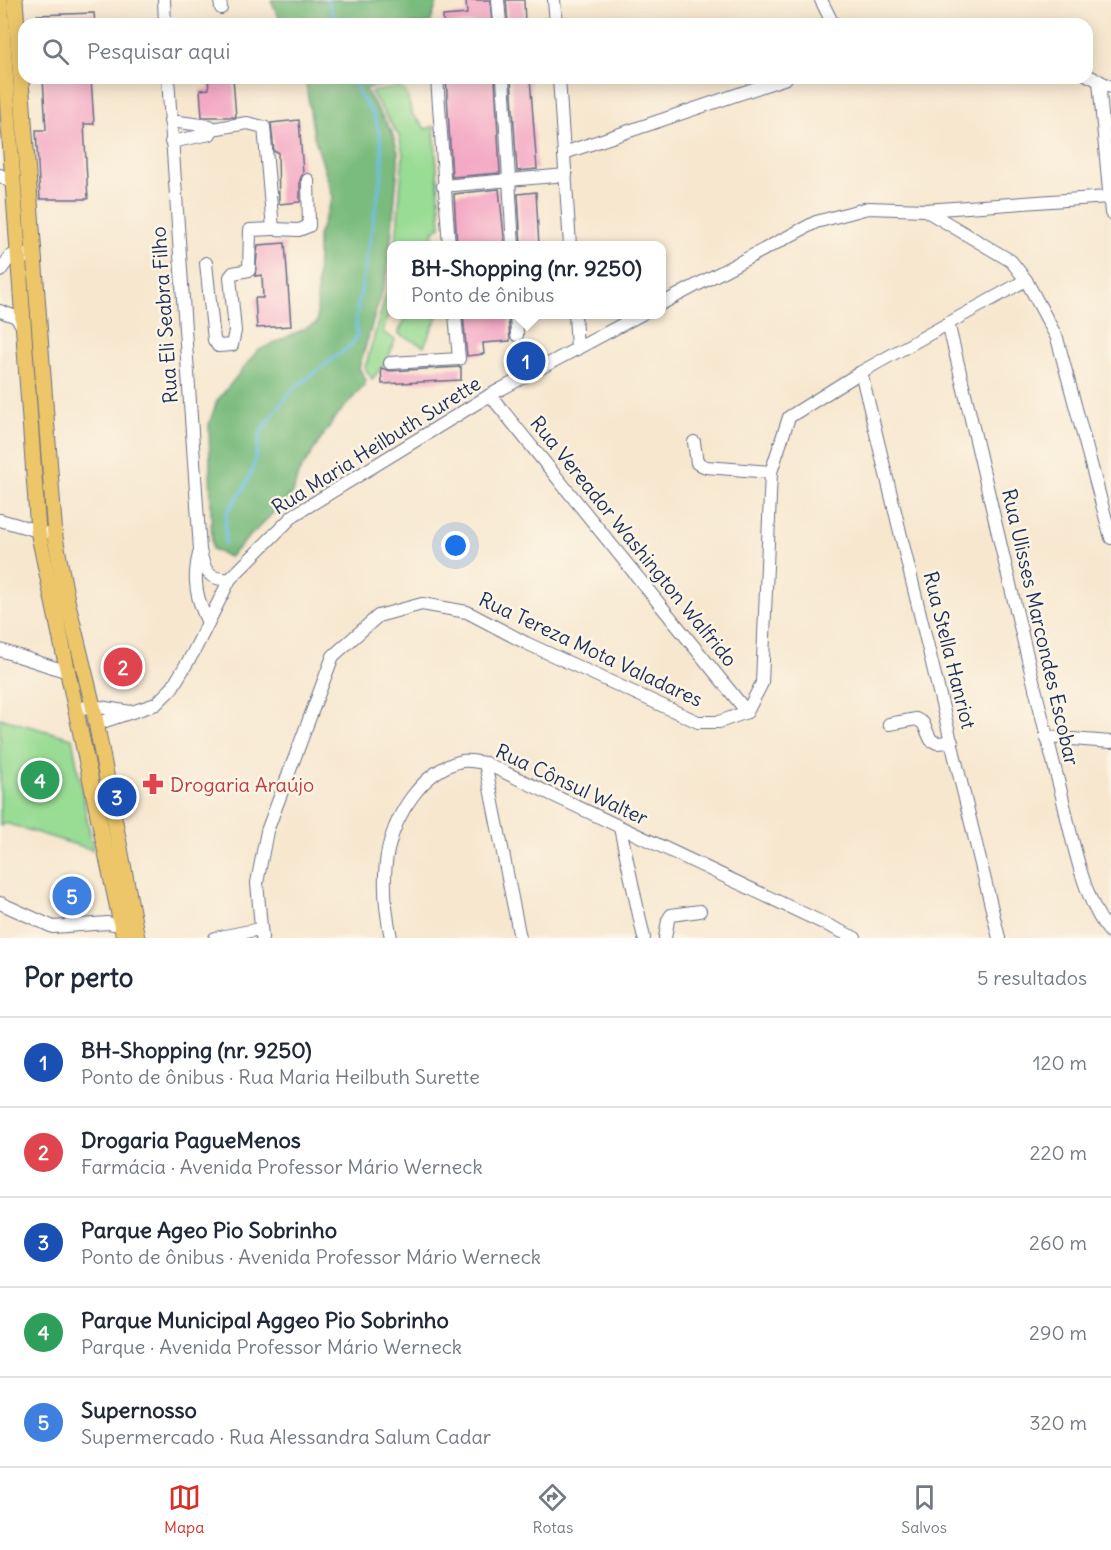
<!DOCTYPE html>
<html lang="pt">
<head>
<meta charset="utf-8">
<style>
	body { margin:0; font-family:Delius,sans-serif; background:#f2f2f3; color:#1f2937 }
	.you { position:absolute; left:456px; top:546px; width:21px; height:21px; margin:-15px; border:4px solid #fff; border-radius:50%; background:#1a73e8; box-shadow:0 0 0 9px #1a73e833 }
	.badge { display:grid; place-items:center; width:39px; height:39px; border-radius:50%; background:#d93025; color:#fff; font-size:20px; font-weight:700 }
	.pin { position:absolute; translate:-50% -50%; border:3px solid #fff; box-shadow:0 2px 6px #0006 }
	.popup { position:absolute; left:387px; top:241px; width:279px; height:78px; box-sizing:border-box; display:grid; place-content:center; border-radius:12px; background:#fff; filter:drop-shadow(0 2px 4px #0005); font-size:20px; white-space:nowrap; color:#747a83 }
	.popup b { font-size:22px; color:#1f2937 }
	.popup::after { content:''; position:absolute; left:50%; top:100%; margin-left:-12px; border:12px solid transparent; border-top-color:#fff }
	.list { margin:0; padding:0; list-style:none }
	h2 { display:flex; justify-content:space-between; align-items:center; height:78px; margin:0; padding:0 24px; font-size:26px }
	h2 small { font-size:20px; font-weight:400; color:#747a83 }
	.list li { display:grid; grid-template-columns:39px 1fr auto; gap:18px; align-items:center; box-sizing:border-box; height:90px; padding:0 24px; border-top:2px solid #e0e1e3 }
	.list b { display:block; font-size:22px; white-space:nowrap }
	.list p { margin:0; font-size:20px; white-space:nowrap; color:#747a83 }
	.list em { font-size:20px; font-style:normal; color:#747a83 }
	.icon { flex:none; width:33px; height:33px; fill:none; stroke:currentColor; stroke-width:2; stroke-linecap:round; stroke-linejoin:round }
	.map { position:relative; flex:none; width:1111px; height:938px; overflow:hidden }
	.search { position:absolute; background:#fff; box-shadow:0 3px 15px #0003; left:18px; right:18px; top:18px; height:66px; display:flex; align-items:center; gap:15px; box-sizing:border-box; padding:0 21px; border-radius:18px; color:#747a83; font-size:22px }
	.sheet { height:528px; background:#fff }
	nav { display:flex; justify-content:space-around; align-items:center; box-sizing:border-box; height:84px; border-top:2px solid #e0e1e3; background:#fff; font-size:16px; color:#747a83 }
	nav a { display:grid; justify-items:center; gap:3px }
	nav .on { color:#d93025 }
	.map>svg:first-child { display:block }
	.green { fill:#99dc94; stroke:#5a8679; stroke-width:1.5 }
	.forest { fill:#7abc7e; stroke:#4a766e; stroke-width:1.5 }
	.lines { fill:none; stroke-linecap:round; stroke-linejoin:round }
	.stream { stroke:#6fbde9; stroke-width:3 }
	.building { fill:#f4aac6 }
	.minor-casing { stroke:#686f86; stroke-width:14 }
	.major-casing { stroke:#686f86; stroke-width:17 }
	.minor { stroke:#fff; stroke-width:12 }
	.major { stroke:#ecc669; stroke-width:15 }
	.labels { text-anchor:middle; dominant-baseline:central; stroke-width:5; stroke-linejoin:round; paint-order:stroke }
	.street-label { font-size:20px; fill:#1b2f5e; stroke:#fcf5e5 }
	.health-label { font-size:20px; fill:#be3a42; stroke:#fcf5e5; text-anchor:start }
</style>
</head>
<body>
<div class="map">
<svg width="1111" height="938" viewBox="0 0 1111 938">
	<rect width="100%" height="100%" fill="#fcf5e5"/>
	<filter id="ink" filterUnits="userSpaceOnUse"><feTurbulence type="fractalNoise" baseFrequency=".0167" numOctaves="2"/><feDisplacementMap in="SourceGraphic" scale="12" xChannelSelector="R" yChannelSelector="G"/><feConvolveMatrix kernelMatrix="1 2 1 2 8 2 1 2 1" color-interpolation-filters="sRGB"/></filter>
	<filter id="wash" filterUnits="userSpaceOnUse"><feTurbulence type="fractalNoise" baseFrequency=".008" numOctaves="4" result="noise"/><feDisplacementMap in="SourceGraphic" scale="24" xChannelSelector="R" yChannelSelector="G"/><feGaussianBlur stdDeviation="1.35" result="paint"/><feColorMatrix in="noise" values="0 0 0 0 0 0 0 0 0 0 0 0 0 0 0 0 0 1.4 0 .05"/><feComposite in="paint" operator="in"/></filter>
	<g filter="url(#wash)">
		<rect width="100%" height="100%" fill="#f7e7cf"/>
		<!-- green -->
		<g class="green">
			<path d="M399,87L406,92L412,114L426,129L434,126L441,226L434,231L431,245H396L403,154L399,136L371,92Z"/>
			<path d="M391,277V306L383,332L395,340L387,361L372,379L365,368Z"/>
			<path d="M407,315H438L424,346L398,334Z"/>
			<path d="M0,718L72,738L93,850L5,823L0,826Z"/>
		</g>
		<!-- forest -->
		<g class="forest">
			<path d="M271,0H438L430,24H282Z"/>
			<path d="M305,78H412L365,89L392,132L398,152V165L388,271L359,368L366,380L364,385L334,419L298,474L293,493L229,557L212,549L209,424L217,401L257,351L317,323L318,236L333,197L314,136Z"/>
		</g>
		<g class="lines">
			<!-- stream -->
			<g class="stream">
				<path d="M327,0L338,24"/>
				<path d="M225,544L226,514L244,488L253,469L261,431L292,390L352,344L357,335L356,317L382,172C383,152 382,129 371,111C362,98 357,95 354,78"/>
			</g>
		</g>
		<g id="blocks">
			<!-- building -->
			<g class="building">
				<path d="M466,0H490L492,22L443,24V16L467,14Z"/>
				<path d="M506,0H524L525,24H508Z"/>
				<path d="M94,13L95,24H38L37,15Z"/>
				<path d="M43,78H91L94,124H84L88,199H40L36,130H46Z"/>
				<path d="M208,78H233L236,117H202L200,90L209,89Z"/>
				<path d="M446,78H495L500,173L452,177Z"/>
				<path d="M511,78H530L537,169L517,171Z"/>
				<path d="M299,120L303,173L300,180V202L279,204L278,152H274L271,123Z"/>
				<path d="M499,189L505,246H457L454,194Z"/>
				<path d="M536,192L539,246H521L518,194Z"/>
				<path d="M285,243L291,326L257,328L255,298H263L262,275L255,276L258,245Z"/>
				<path d="M463,315H508L510,341L483,343L484,354L467,356Z"/>
				<path d="M461,367V380L382,384L381,368L390,371Z"/>
			</g>
		</g>
	</g>
	<g filter="url(#ink)">
		<use href="#blocks" fill-opacity="0" stroke="#686f86" stroke-width="1.5"/>
		<g class="lines">
			<defs>
				<g id="minor">
					<path d="M164,0L165,24"/>
					<path d="M220,0L221,8"/>
					<path d="M498,0L500,24"/>
					<path d="M554,0L556,24"/>
					<path d="M821,0L833,24"/>
					<path d="M1087,75L1111,87"/>
					<path d="M168,78L200,550C204,570 208,581 230,579"/>
					<path d="M437,78L449,246"/>
					<path d="M503,78L513,246"/>
					<path d="M559,78L570,246"/>
					<path d="M1099,81L1111,213"/>
					<path d="M170,121L210,126L212,129L210,134L171,142"/>
					<path d="M212,129L247,123L264,127L273,229L299,230L309,226L308,180"/>
					<path d="M564,153L786,78"/>
					<path d="M0,175L13,184"/>
					<path d="M443,186L566,175"/>
					<path d="M925,210L1108,197"/>
					<path d="M206,263L214,340L218,346L232,345L235,331L230,277L233,273L249,270L250,230L273,229"/>
					<path d="M0,271L10,257L19,251L36,262"/>
					<path d="M661,304L816,222L868,208L925,210L1011,261L1026,280L1057,338L1111,538"/>
					<path d="M0,311L16,317L23,327"/>
					<path d="M516,314L517,335"/>
					<path d="M575,314L577,349"/>
					<path d="M948,323C986,478 1020,634 1060,788C1070,828 1083,904 1111,933"/>
					<path d="M390,363L459,359L455,314"/>
					<path d="M861,372L999,938"/>
					<path d="M490,395L747,712"/>
					<path d="M694,442L697,463L706,467L771,472"/>
					<path d="M0,520L45,533"/>
					<path d="M199,554C192,580 197,600 208,623"/>
					<path d="M0,650L68,672"/>
					<path d="M76,709L93,706L131,712"/>
					<path d="M96,724L156,704L172,688L193,653L230,579L294,515L490,395L642,314"/>
					<path d="M889,724L916,719L923,723L931,740L937,743L952,742"/>
					<path d="M1046,737L1111,742"/>
					<path d="M485,763L520,938"/>
					<path d="M620,828L644,938"/>
					<path d="M0,903L53,927L108,923L127,927"/>
					<path d="M215,938L260,929"/>
					<path d="M262,938L257,883L267,831L333,656L378,616L422,604L467,612L526,643L698,722H719L747,712L762,683L771,472L789,417L861,372L1026,280"/>
					<path d="M391,938C385,909 382,879 388,850C396,813 423,770 462,761C469,760 477,762 485,763L855,938"/>
					<path d="M665,938L668,920L671,915L700,911"/>
				</g>
				<g id="major">
					<path d="M0,0L38,531L124,938"/>
					<path d="M15,0L55,537L67,600L93,706L137,938"/>
				</g>
			</defs>
			<!-- minor casing -->
			<use href="#minor" class="minor-casing"/>
			<!-- major casing -->
			<use href="#major" class="major-casing"/>
			<!-- minor -->
			<use href="#minor" class="minor"/>
			<!-- major -->
			<use href="#major" class="major"/>
		</g>
	</g>
	<!-- icons -->
	<defs>
		<symbol id="pharmacy-bare" viewBox="-9 -9 18 18"><path d="M-2-6h4v4h4v4h-4v4h-4v-4h-4v-4h4Z" fill="#e0444e" stroke="#fcf5e5" stroke-width="2.5" paint-order="stroke"/></symbol>
	</defs>
	<g fill-rule="evenodd">
		<use href="#pharmacy-bare" x="138" y="769" width="30" height="30"/>
	</g>
	<g class="labels">
		<!-- street labels -->
		<g class="street-label">
			<text transform="translate(164 315) rotate(-94)">Rua Eli Seabra Filho</text>
			<text transform="translate(376 445) rotate(-32)">Rua Maria Heilbuth Surette</text>
			<text transform="translate(634 541) rotate(51)">Rua Vereador Washington Walfrido</text>
			<text transform="translate(1041 627) rotate(77)">Rua Ulisses Marcondes Escobar</text>
			<text transform="translate(591 649) rotate(25)">Rua Tereza Mota Valadares</text>
			<text transform="translate(950 650) rotate(76)">Rua Stella Hanriot</text>
			<text transform="translate(572 784) rotate(25)">Rua Cônsul Walter</text>
		</g>
		<!-- health labels -->
		<g class="health-label">
			<text x="170" y="784">Drogaria Araújo</text>
		</g>
	</g>
</svg>
<div class="you"></div>
<div class="pin badge" style="left:526px;top:361px;background:#1a4fb4">1</div>
<div class="popup"><b>BH-Shopping (nr. 9250)</b>Ponto de ônibus</div>
<div class="pin badge" style="left:123px;top:667px;background:#e0444e">2</div>
<div class="pin badge" style="left:117px;top:797px;background:#1a4fb4">3</div>
<div class="pin badge" style="left:40px;top:780px;background:#2e9e5b">4</div>
<div class="pin badge" style="left:72px;top:896px;background:#3f7fe0">5</div>
<div class="search"><svg class="icon" aria-label="search" viewBox="0 0 24 24"><circle cx="10" cy="10" r="6"/><path d="M15 15l6 6"/></svg>Pesquisar aqui</div>
</div>
<section class="sheet">
<h2>Por perto<small>5 resultados</small></h2>
<ul class="list">
<li><span class="badge" style="background:#1a4fb4">1</span><div><b>BH-Shopping (nr. 9250)</b><p>Ponto de ônibus · Rua Maria Heilbuth Surette</p></div><em>120 m</em></li>
<li><span class="badge" style="background:#e0444e">2</span><div><b>Drogaria PagueMenos</b><p>Farmácia · Avenida Professor Mário Werneck</p></div><em>220 m</em></li>
<li><span class="badge" style="background:#1a4fb4">3</span><div><b>Parque Ageo Pio Sobrinho</b><p>Ponto de ônibus · Avenida Professor Mário Werneck</p></div><em>260 m</em></li>
<li><span class="badge" style="background:#2e9e5b">4</span><div><b>Parque Municipal Aggeo Pio Sobrinho</b><p>Parque · Avenida Professor Mário Werneck</p></div><em>290 m</em></li>
<li><span class="badge" style="background:#3f7fe0">5</span><div><b>Supernosso</b><p>Supermercado · Rua Alessandra Salum Cadar</p></div><em>320 m</em></li>
</ul>
</section>
<nav>
<a class="on"><svg class="icon" aria-label="map" viewBox="0 0 24 24"><path d="M3 6l6-2 6 2 6-2v14l-6 2-6-2-6 2zM9 4v14M15 6v14"/></svg>Mapa</a>
<a><svg class="icon" aria-label="directions" viewBox="0 0 24 24"><path d="M12 3l9 9-9 9-9-9zM9 14v-3h6M13 9l2 2-2 2"/></svg>Rotas</a>
<a><svg class="icon" aria-label="saved" viewBox="0 0 24 24"><path d="M7 4h10v16l-5-4-5 4z"/></svg>Salvos</a>
</nav>
</body>
</html>
